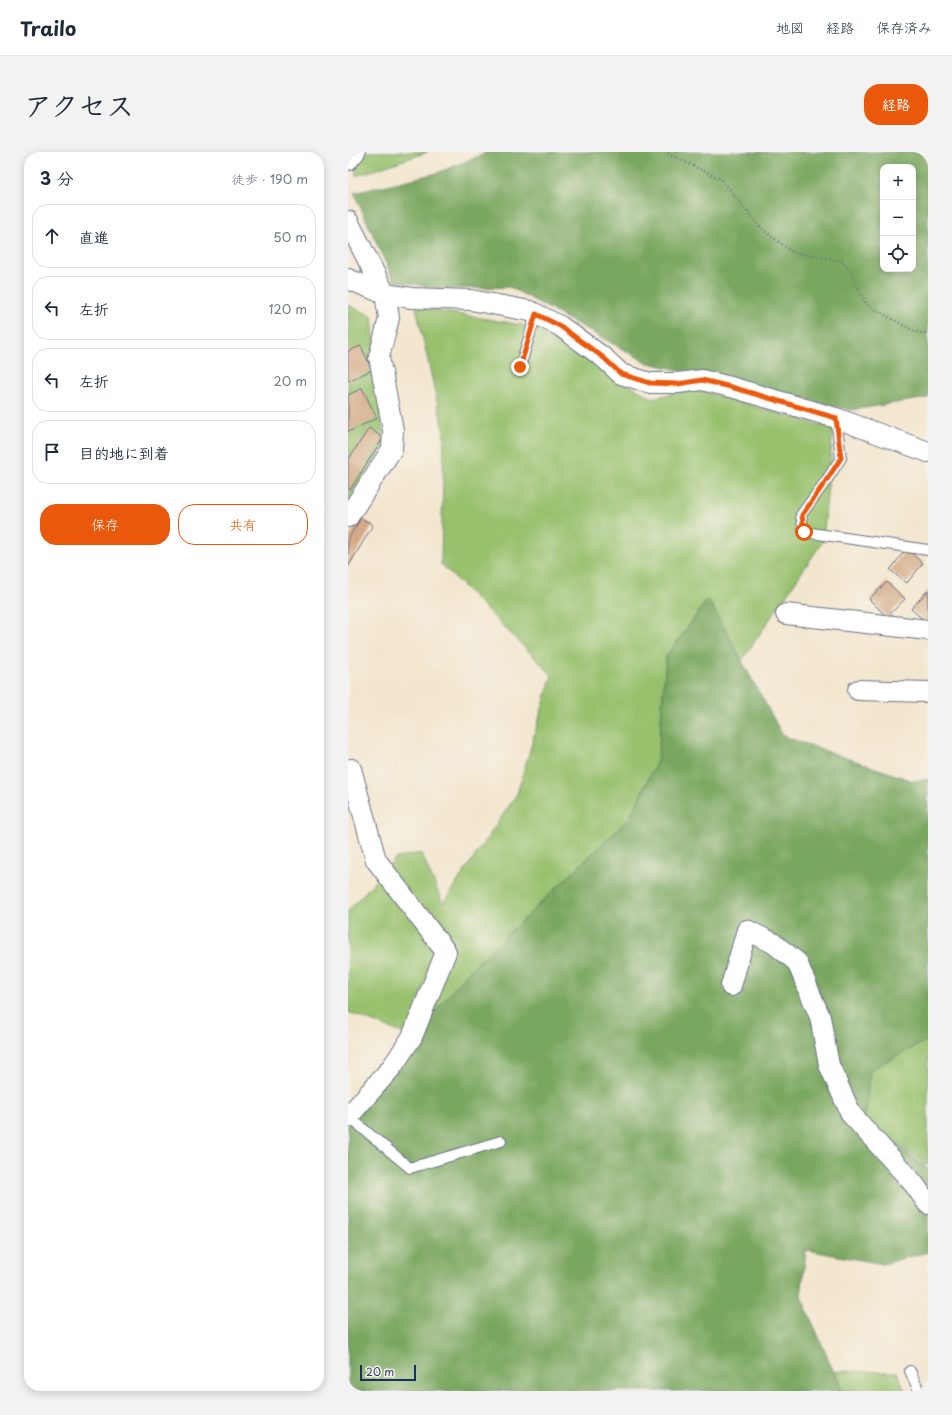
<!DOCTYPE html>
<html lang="ja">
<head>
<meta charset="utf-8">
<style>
	body { margin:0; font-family:"Playpen Sans","Klee One",sans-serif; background:#f2f2f3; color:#1f2937 }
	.controls { position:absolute; right:12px; top:12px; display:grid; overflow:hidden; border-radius:8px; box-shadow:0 2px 10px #0003 }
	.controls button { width:36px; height:36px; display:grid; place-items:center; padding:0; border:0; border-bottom:1px solid #e0e1e3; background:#fff; color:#1f2937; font:20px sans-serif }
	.scale { position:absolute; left:12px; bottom:10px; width:56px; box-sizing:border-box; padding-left:4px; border:2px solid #1b2f5e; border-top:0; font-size:11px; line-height:14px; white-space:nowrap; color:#1b2f5e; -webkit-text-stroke:3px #f7f3e8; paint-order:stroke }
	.stop { position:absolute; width:12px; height:12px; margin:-9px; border:3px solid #ea580c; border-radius:50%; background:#fff }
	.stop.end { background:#ea580c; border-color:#fff; box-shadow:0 1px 4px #0008 }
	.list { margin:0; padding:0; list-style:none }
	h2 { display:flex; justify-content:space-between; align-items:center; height:52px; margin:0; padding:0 16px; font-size:17px }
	h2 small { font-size:13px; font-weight:400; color:#747a83 }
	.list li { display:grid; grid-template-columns:26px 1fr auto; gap:12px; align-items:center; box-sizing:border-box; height:64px; margin:0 8px 8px; padding:0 8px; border:1px solid #e0e1e3; border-radius:16px }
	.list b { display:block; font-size:15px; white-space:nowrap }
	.list em { font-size:13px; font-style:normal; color:#747a83 }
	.actions { display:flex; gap:8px; padding:12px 16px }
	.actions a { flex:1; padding:9px 0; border:1px solid #ea580c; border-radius:16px; text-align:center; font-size:14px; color:#ea580c }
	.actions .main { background:#ea580c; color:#fff }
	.icon { flex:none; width:22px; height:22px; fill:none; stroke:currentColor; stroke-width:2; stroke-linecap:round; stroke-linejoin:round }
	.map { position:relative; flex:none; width:580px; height:1239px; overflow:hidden; border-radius:16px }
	header { display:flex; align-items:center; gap:24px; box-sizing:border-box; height:56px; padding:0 20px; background:#fff; border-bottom:1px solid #e0e1e3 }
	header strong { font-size:19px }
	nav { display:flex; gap:22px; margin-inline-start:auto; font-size:14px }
	.intro { display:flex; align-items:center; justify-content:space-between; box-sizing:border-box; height:96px; padding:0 24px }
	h1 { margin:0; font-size:28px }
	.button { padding:10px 18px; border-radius:16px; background:#ea580c; color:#fff; font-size:14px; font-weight:700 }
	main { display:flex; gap:24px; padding:0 24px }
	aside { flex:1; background:#fff; border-radius:16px; box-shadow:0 2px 10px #0003 }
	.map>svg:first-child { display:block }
	.green { fill:#98c16e; stroke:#5a7866 }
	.forest { fill:#7aa761; stroke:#4a6b60; fill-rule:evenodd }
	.building { fill:#d2a783 }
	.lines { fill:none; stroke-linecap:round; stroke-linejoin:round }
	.lane-casing { stroke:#676f85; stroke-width:12 }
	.street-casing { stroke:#676f85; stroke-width:22 }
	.path { stroke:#676f85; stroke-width:2.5; stroke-dasharray:1 3; stroke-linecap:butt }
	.lane { stroke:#fff; stroke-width:10 }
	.street { stroke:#fff; stroke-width:20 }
	.route { stroke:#ea580c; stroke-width:5 }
</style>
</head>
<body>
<header>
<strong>Trailo</strong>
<nav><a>地図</a><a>経路</a><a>保存済み</a></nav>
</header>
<div class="intro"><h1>アクセス</h1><a class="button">経路</a></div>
<main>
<aside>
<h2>3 分<small>徒歩 · 190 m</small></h2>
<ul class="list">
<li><svg class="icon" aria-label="ahead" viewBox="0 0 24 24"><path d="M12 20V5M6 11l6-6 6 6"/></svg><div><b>直進</b></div><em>50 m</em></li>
<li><svg class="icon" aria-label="left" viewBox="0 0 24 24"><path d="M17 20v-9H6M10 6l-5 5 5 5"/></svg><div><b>左折</b></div><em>120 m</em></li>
<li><svg class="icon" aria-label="left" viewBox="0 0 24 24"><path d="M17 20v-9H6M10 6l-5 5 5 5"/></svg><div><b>左折</b></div><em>20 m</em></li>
<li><svg class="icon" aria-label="arrive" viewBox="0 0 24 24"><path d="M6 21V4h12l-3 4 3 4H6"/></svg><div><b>目的地に到着</b></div></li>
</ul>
<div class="actions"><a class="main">保存</a><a>共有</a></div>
</aside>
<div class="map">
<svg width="580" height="1239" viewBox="0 0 580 1239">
	<rect width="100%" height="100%" fill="#f7f3e8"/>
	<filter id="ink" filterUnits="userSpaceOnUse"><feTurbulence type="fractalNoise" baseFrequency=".025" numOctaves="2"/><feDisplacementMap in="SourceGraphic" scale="8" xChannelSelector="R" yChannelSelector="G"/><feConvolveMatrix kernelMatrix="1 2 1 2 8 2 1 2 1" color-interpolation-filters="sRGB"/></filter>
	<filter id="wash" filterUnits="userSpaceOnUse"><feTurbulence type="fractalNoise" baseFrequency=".012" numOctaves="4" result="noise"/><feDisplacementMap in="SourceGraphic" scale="16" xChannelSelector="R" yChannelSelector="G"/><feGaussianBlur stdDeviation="0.9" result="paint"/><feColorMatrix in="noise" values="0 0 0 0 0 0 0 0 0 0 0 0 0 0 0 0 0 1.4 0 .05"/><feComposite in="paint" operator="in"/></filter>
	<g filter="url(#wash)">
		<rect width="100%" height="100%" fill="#f3e6ce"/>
		<!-- green -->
		<g class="green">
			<path d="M7,0H80L8,24Z"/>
			<path d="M0,153L24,164L36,292L0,350Z"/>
			<path d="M68,155L204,178L251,216L304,246L347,237L485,277L475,389L394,508L360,447L318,505L310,607L281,667L178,765L64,885L0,860V759L48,706L73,701L95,751L169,642L204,523L93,412L96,280Z"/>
			<path d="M580,888V1014L517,968L521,918Z"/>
			<path d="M487,1219L549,1220L557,1239H495Z"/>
		</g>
		<!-- forest -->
		<g class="forest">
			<path d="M137,0H580V246L503,258L300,211L162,135L96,137L46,129L6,41L89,21L136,2ZM535,15H565V117H535Z"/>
			<path d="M360,447L435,584L565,629L580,627V888L522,918L517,968L580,1017V1100L535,1112L458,1098L453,1144L494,1239H0V962L7,957L118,822L281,667L310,607L318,505Z"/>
		</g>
		<g id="blocks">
			<!-- building -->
			<g class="building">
				<path d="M13,194L24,218L0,229V199Z"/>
				<path d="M14,236L29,266L0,280V243Z"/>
				<path d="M21,276L35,286L2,338L0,336V308Z"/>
				<path d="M13,366L25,373L0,415V387Z"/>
				<path d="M558,397L575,411L559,431L542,418Z"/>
				<path d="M539,430L557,447L539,465L521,447Z"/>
				<path d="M580,438V468L578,470L563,457Z"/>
			</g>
		</g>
	</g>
	<g filter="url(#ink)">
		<use href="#blocks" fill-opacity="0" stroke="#676f85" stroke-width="1"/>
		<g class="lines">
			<defs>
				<g id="lane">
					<path d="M172,215L188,162"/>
					<path d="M488,266L493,306L480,326L453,363L456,380L580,398"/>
					<path d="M0,964L62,1016L153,989"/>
					<path d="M562,1219L571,1239"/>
				</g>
				<g id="street">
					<path d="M0,8L7,0"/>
					<path d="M0,69L37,142L41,166L31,205L45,278L44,297L0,365"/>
					<path d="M0,127L37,142L64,146L123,148L182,159L212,174L256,206L273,222L302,231H330L354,228L383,235L488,266L580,300"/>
					<path d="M438,462L580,478"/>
					<path d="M510,538L580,540"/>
					<path d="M383,834L399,778L425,791L449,810L472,865L481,913L503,962L566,1032L580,1052"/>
					<path d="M0,965L44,915L64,885L98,800L28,708L3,617"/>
				</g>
			</defs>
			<!-- lane casing -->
			<use href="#lane" class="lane-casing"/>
			<!-- street casing -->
			<use href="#street" class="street-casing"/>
			<!-- path -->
			<path class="path" d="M316,0L373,27L414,77L444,100L495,109L503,122L519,153L568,180L580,182"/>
			<!-- lane -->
			<use href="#lane" class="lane"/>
			<!-- street -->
			<use href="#street" class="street"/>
		</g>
	</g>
	<g class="lines" filter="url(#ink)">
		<!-- route -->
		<path class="route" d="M172,215L188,162L212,174L256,206L273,222L302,231L330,232L354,228L383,235L488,266L493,306L480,326L454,363L456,380"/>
	</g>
</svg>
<div class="controls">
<button>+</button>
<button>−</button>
<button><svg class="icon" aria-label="locate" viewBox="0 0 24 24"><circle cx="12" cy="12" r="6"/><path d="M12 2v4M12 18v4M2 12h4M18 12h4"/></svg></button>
</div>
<div class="scale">20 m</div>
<div class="stop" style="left:456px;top:380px"></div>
<div class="stop end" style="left:172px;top:215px"></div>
</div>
</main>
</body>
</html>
